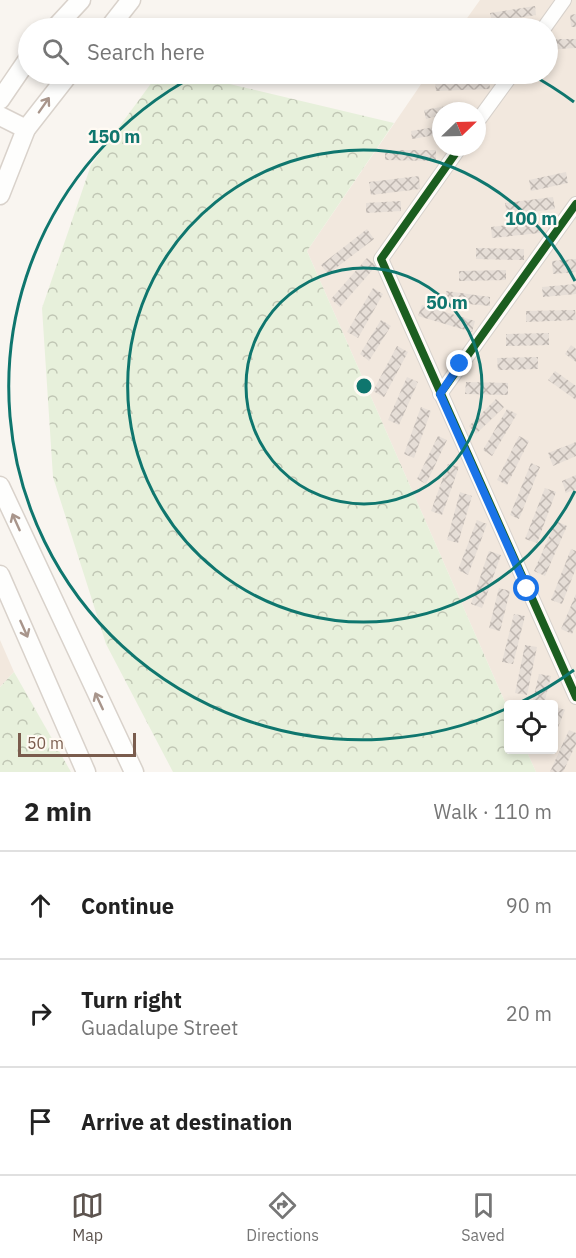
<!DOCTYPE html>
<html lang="en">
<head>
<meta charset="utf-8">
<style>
	body { margin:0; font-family:"IBM Plex Sans",sans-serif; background:#f2f2f2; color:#222 }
	.controls { position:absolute; right:18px; bottom:18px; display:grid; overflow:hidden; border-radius:6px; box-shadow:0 3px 9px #0003 }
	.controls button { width:54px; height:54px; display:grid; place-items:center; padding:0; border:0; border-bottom:2px solid #e0e0e0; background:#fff; color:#222; font:30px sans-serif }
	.compass { position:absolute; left:432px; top:102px; width:54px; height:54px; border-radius:50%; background:#fff; box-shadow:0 3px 9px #0003; rotate:67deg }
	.scale { position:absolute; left:18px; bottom:15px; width:118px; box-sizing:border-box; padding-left:6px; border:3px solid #7a5c4d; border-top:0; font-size:16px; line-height:21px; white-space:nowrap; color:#7a5c4d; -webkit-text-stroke:4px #fffaf3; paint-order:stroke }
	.stop { position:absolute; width:18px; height:18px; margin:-14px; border:4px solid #1a73e8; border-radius:50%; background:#fff }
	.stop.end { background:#1a73e8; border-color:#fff; box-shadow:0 2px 6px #0008 }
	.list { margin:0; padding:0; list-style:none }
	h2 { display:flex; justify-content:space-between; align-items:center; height:78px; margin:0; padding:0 24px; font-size:26px }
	h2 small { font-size:20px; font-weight:400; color:#767676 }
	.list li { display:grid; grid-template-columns:39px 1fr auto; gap:18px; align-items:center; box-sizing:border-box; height:108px; padding:0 24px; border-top:2px solid #e0e0e0 }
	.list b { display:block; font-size:22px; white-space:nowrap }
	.list p { margin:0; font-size:20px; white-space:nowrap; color:#767676 }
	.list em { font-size:20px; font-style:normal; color:#767676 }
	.icon { flex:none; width:33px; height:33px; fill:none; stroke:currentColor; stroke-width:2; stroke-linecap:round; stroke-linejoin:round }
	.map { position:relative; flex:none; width:576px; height:772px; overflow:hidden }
	.search { position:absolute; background:#fff; box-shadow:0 3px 9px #0003; left:18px; right:18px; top:18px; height:66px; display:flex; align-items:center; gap:15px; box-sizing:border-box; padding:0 21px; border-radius:33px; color:#767676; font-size:22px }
	.sheet { height:402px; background:#fff }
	nav { display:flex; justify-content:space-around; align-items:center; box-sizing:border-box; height:84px; border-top:2px solid #e0e0e0; background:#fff; font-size:16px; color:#767676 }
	nav a { display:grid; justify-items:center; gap:3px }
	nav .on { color:#5d544f }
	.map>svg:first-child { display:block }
	.residential { fill:#f2e8de; fill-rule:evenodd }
	.forest { fill:url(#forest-crowns) }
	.building { fill:url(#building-cross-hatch) }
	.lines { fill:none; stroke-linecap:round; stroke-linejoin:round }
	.minor-casing { stroke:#d7d1cb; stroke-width:16 }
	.secondary-casing { stroke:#d9d2cb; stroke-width:21 }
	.minor { stroke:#fefefd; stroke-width:14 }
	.secondary { stroke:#fefefd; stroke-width:18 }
	.cycleway-casing { stroke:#fffaf3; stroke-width:11 }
	.cycleway { stroke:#1b5e20; stroke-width:8 }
	.oneway { stroke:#a8958b }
	.route { stroke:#1a73e8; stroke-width:8 }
	.ring { fill:none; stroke:#0f766e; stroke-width:3 }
	.centre { fill:#0f766e; stroke:#fffaf3; stroke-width:3 }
	.ring-label { font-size:18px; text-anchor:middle; font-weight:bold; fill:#0f766e; stroke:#fffaf3; stroke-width:4.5; stroke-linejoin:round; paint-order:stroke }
</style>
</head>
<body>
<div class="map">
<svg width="576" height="772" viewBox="0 0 576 772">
	<defs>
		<pattern id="forest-crowns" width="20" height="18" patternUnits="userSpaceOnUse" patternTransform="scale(1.5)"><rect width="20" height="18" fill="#e7f0db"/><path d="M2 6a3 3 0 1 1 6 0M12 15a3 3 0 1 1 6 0" fill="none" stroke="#c0c6b4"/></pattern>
		<pattern id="building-cross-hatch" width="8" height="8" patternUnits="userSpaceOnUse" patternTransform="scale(1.5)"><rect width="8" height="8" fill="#e6ded7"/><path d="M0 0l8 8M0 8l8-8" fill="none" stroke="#bfb7b1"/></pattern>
	</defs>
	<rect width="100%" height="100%" fill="#f9f5f0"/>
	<!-- residential -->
	<g class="residential">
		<path d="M480,0H576V772H536L526,750H554V704H508V709L307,251L428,74H548V28H460ZM441,111H477V147H441Z"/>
		<path d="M0,640L14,672L0,687Z"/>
	</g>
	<!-- forest -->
	<g class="forest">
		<path d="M158,74H187L394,123L307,251L508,709V750H526L536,772H173L106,644L53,477L42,308L91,165Z"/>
		<path d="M14,672L71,772H0V687Z"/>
	</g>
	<!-- building -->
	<g class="building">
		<path d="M535,6L536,15L492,22L490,13Z"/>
		<path d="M576,14V27H571L570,15Z"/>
		<path d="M556,39H576V48L556,49Z"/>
		<path d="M489,80L490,89L436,91L435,82Z"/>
		<path d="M464,103L465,111H441V115L426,119L424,110Z"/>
		<path d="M441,126V134L412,139L411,131Z"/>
		<path d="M385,150H436V161L385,160Z"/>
		<path d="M566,172L568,183L531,191L529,180Z"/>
		<path d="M419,176L420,189L371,195L369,182Z"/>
		<path d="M553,197L555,209L507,215L505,203Z"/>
		<path d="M401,201V211L366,213V203Z"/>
		<path d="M539,221L540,233L492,238L491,227Z"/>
		<path d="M367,229L374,239L328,274L321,265Z"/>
		<path d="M476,248L524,249V260L476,259Z"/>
		<path d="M367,258L376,266L340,307L331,299Z"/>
		<path d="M576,259V272L553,274L552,261Z"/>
		<path d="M506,270V280L459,281V271Z"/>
		<path d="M576,284V294L543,297L542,287Z"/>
		<path d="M373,288L383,294L358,338L347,332Z"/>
		<path d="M446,291L490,297V306L446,302Z"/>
		<path d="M422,305L475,321L472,332L418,316Z"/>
		<path d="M575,310L576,320L526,322V311Z"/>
		<path d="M381,320L391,326L369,361L360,354Z"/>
		<path d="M549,333V345L506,346V334Z"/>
		<path d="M571,345L576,349V362L565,354Z"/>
		<path d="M397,346L408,352L384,397L373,391Z"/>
		<path d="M538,357V369L498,370L497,358Z"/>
		<path d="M555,371L576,386V400L548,380Z"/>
		<path d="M407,377L418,382L399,425L388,420Z"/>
		<path d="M466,382L508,383V395L465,394Z"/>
		<path d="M496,399L504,407L476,434L469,426Z"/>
		<path d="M421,407L431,411L414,458L404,454Z"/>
		<path d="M507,409L517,414L492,456L483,450Z"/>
		<path d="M438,436L447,440L426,484L417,479Z"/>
		<path d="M519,436L529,441L507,485L497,480Z"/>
		<path d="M576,442V456L553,466L548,453Z"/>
		<path d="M531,463L540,467L519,519L510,515Z"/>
		<path d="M448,464L459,467L442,515L431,511Z"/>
		<path d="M576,475V489L566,493L562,481Z"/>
		<path d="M545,488L556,492L537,543L525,539Z"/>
		<path d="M460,492L472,496L458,543L447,540Z"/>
		<path d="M477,520L487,524L468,575L458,570Z"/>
		<path d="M556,521L567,526L545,576L534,571Z"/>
		<path d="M571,549L576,551V568L562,604L551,600Z"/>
		<path d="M489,551L501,555L482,608L471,604Z"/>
		<path d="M499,588L510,591L500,631L489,628Z"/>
		<path d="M576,594V625L572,634L561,629Z"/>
		<path d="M514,614L525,616L513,664L502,662Z"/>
		<path d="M525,645L537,647L527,695L515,693Z"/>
		<path d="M539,674L551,676L544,704H532Z"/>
		<path d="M554,706L565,710L554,737Z"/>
		<path d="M569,730L576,733V744L563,772H550Z"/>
	</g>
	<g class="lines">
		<defs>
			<g id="minor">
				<path d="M544,28L564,0"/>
				<path d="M477,122L512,74"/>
				<path d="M460,147L381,259L576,697"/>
				<path d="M440,394L576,204"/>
			</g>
			<g id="secondary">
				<path d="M55,28L81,0"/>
				<path d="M109,28L131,0"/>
				<path d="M0,100L28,59"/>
				<path d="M0,116L26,129"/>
				<path d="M0,195L26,129L69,74"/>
				<path d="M0,486L134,772"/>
				<path d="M0,575L86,772"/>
			</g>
		</defs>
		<!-- minor casing -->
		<use href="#minor" class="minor-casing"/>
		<!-- secondary casing -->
		<use href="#secondary" class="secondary-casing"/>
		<!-- minor -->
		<use href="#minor" class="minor"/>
		<!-- secondary -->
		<use href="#secondary" class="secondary"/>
		<defs>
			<g id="cycleway">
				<path d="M460,147L381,259L576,697"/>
				<path d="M440,394L576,204"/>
			</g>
		</defs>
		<!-- cycleway casing -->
		<use href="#cycleway" class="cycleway-casing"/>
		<!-- cycleway -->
		<use href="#cycleway" class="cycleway"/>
	</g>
	<!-- one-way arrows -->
	<defs><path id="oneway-shaft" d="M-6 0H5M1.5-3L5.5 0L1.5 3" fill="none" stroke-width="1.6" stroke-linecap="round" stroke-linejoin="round" transform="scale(1.5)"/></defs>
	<g class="oneway">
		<use href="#oneway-shaft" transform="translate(44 105) rotate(-55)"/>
		<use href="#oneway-shaft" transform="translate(16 522) rotate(-114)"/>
		<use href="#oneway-shaft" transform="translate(24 629) rotate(66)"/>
		<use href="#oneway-shaft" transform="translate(99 701) rotate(-115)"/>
	</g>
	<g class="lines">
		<!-- route -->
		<path class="route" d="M460,364L440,394L527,589"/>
	</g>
	<!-- distance rings -->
	<g class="ring">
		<circle cx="364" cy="386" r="118"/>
		<path d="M575 491A236 236 0 1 1 575 281"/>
		<path d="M574 670A353 353 0 0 1 519 703M508 708A353 353 0 0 1 198 74M530 74A353 353 0 0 1 574 102"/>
	</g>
	<circle cx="364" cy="386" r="9" class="centre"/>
	<g class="ring-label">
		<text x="114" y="143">150 m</text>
		<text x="531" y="225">100 m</text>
		<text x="447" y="309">50 m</text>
	</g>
</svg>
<div class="controls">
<button><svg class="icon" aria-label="locate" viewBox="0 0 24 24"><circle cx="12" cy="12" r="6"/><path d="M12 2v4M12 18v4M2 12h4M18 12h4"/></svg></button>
</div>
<svg class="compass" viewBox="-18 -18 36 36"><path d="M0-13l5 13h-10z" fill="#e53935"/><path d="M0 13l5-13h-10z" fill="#767676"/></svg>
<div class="scale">50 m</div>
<div class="stop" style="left:527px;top:589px"></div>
<div class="stop end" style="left:460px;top:364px"></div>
<div class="search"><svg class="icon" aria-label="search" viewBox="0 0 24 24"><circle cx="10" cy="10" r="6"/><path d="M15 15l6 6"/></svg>Search here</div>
</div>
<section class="sheet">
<h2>2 min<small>Walk · 110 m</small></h2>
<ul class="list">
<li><svg class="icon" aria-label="ahead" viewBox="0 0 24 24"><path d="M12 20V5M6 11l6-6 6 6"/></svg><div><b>Continue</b></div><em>90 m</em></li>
<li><svg class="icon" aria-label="right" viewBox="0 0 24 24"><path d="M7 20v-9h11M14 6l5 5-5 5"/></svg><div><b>Turn right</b><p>Guadalupe Street</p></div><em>20 m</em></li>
<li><svg class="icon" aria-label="arrive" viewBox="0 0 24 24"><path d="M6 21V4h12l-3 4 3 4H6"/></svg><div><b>Arrive at destination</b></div></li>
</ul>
</section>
<nav>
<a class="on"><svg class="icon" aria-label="map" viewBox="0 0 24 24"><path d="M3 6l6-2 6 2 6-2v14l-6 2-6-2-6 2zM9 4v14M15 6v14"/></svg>Map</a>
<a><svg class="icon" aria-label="directions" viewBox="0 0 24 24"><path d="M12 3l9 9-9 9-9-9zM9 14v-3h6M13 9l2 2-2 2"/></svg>Directions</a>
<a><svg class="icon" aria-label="saved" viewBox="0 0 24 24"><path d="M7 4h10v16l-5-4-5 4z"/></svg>Saved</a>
</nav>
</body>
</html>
